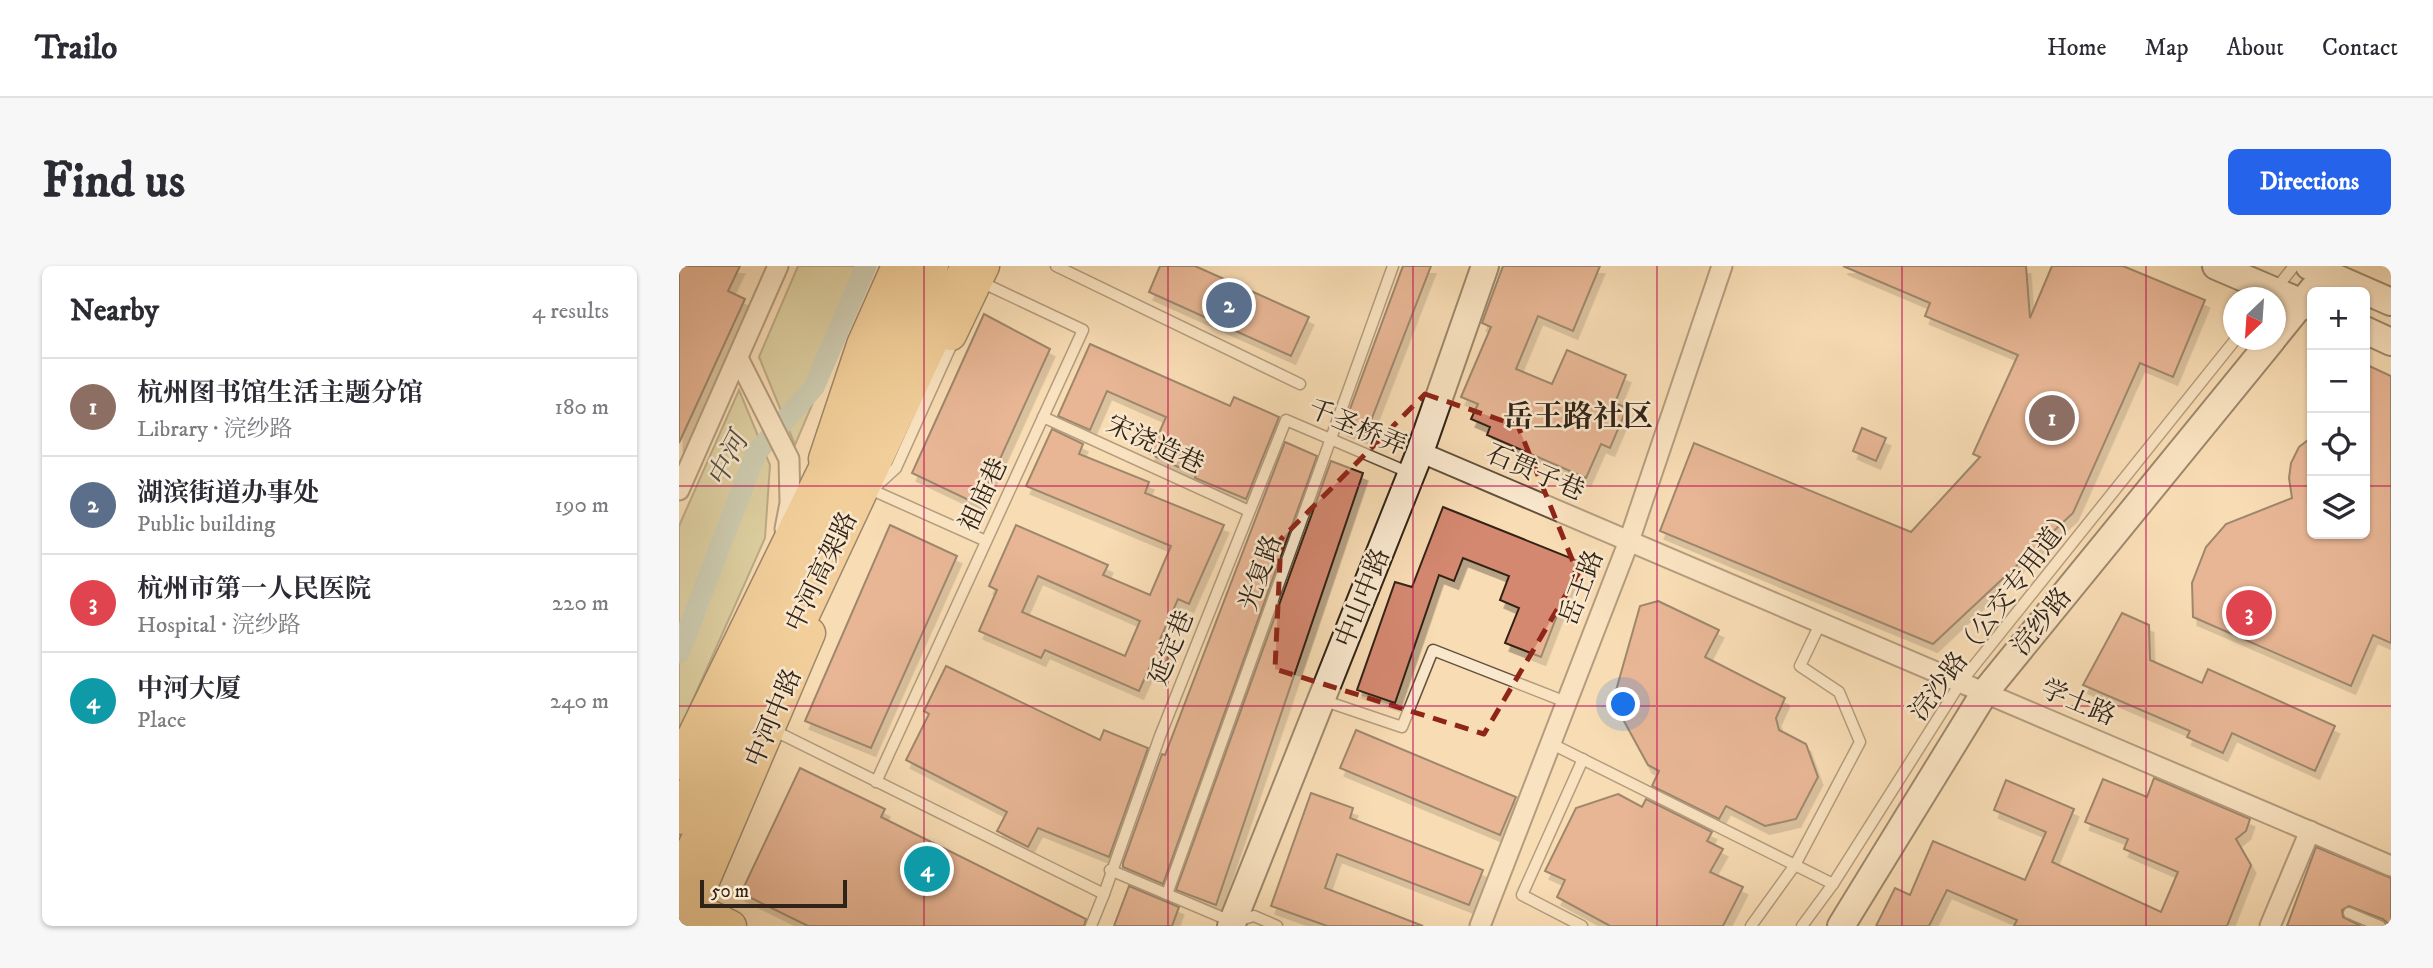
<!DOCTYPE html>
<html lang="en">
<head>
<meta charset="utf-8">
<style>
	body { margin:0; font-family:"IM FELL DW Pica","Noto Serif SC",serif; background:#f7f7f7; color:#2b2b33 }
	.controls { position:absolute; right:21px; top:21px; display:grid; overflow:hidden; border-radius:10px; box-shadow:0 2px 5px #0004 }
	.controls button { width:63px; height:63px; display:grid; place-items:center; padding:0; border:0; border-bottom:2px solid #e1e1e2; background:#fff; color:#2b2b33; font:35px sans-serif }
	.compass { position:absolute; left:1544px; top:21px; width:63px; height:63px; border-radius:50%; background:#fff; box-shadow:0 2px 5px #0004; rotate:205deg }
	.scale { position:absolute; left:21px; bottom:18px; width:147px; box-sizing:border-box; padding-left:7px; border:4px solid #302317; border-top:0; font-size:19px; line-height:24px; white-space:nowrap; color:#302317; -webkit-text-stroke:5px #fae8ce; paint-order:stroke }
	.you { position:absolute; left:945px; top:439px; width:24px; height:24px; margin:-18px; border:5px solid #fff; border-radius:50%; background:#1a73e8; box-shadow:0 0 0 10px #1a73e833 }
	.badge { display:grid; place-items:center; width:46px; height:46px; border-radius:50%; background:#2563eb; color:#fff; font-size:23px; font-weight:700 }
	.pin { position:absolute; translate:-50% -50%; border:4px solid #fff; box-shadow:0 2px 7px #0006 }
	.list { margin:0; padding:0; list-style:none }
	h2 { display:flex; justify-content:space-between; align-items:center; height:91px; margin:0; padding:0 28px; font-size:30px }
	h2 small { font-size:23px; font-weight:400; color:#7c7c81 }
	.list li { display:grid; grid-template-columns:46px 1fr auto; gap:21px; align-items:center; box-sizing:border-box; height:98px; padding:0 28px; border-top:2px solid #e1e1e2 }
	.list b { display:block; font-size:26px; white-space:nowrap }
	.list p { margin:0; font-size:23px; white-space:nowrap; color:#7c7c81 }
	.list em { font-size:23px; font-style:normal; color:#7c7c81 }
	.icon { flex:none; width:38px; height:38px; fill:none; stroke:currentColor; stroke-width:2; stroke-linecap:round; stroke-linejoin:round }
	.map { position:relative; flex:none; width:1712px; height:660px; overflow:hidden; border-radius:10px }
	header { display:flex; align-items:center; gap:42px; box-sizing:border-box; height:98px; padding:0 35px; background:#fff; border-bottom:2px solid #e1e1e2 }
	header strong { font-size:33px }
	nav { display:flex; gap:38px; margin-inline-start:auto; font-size:24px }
	.intro { display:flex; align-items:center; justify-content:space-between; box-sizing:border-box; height:168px; padding:0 42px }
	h1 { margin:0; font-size:49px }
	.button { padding:18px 32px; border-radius:10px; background:#2563eb; color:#fff; font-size:24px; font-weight:700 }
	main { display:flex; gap:42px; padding:0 42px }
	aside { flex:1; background:#fff; border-radius:10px; box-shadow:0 2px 5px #0004 }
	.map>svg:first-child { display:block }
	.green { fill:#bec08c; stroke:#777252; stroke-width:2 }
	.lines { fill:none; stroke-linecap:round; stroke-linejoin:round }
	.canal { stroke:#9dbbb0; stroke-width:21 }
	.building { fill:#d4886f; stroke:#302317; stroke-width:2; fill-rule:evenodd; filter:url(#shadow) }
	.service-casing { stroke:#62513e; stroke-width:13 }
	.minor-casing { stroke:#62513e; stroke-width:23 }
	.secondary-casing { stroke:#302317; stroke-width:30 }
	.primary-casing { stroke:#302317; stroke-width:33 }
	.trunk-casing { stroke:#302317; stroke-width:35 }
	.service { stroke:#fae8ce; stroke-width:10 }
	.minor { stroke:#fae8ce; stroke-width:19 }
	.secondary { stroke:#fae8ce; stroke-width:26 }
	.primary { stroke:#ecbe7a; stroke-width:30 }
	.trunk { stroke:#ecbe7a; stroke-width:32 }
	.marked { fill:none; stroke:#8f2418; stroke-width:5; stroke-dasharray:14 9; stroke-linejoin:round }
	.grid { fill:none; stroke:#c2185b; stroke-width:2; stroke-opacity:0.55 }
	.labels { text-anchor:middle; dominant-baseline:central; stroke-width:5; stroke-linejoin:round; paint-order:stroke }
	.street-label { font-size:26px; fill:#302317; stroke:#fae8ce }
	.water-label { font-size:28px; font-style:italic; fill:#515145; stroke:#fae8ce }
	.quarter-label { font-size:30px; font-weight:bold; fill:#302317; stroke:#fae8ce }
</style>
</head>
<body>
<header>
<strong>Trailo</strong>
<nav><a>Home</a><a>Map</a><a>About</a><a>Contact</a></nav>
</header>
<div class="intro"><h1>Find us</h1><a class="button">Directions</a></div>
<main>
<aside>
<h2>Nearby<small>4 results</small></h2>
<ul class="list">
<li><span class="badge" style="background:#8d6e63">1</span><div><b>杭州图书馆生活主题分馆</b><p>Library · 浣纱路</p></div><em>180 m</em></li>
<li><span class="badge" style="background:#5c6f8a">2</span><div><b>湖滨街道办事处</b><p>Public building</p></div><em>190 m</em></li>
<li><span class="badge" style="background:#e0444e">3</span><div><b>杭州市第一人民医院</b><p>Hospital · 浣纱路</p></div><em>220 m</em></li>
<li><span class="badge" style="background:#0f9aa8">4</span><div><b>中河大厦</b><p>Place</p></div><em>240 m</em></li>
</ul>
</aside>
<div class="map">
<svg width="1712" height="660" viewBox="0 0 1712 660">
	<defs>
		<filter id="shadow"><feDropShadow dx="4.5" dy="8" stdDeviation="0" flood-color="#0004"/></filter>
	</defs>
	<rect width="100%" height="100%" fill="#f8dcb4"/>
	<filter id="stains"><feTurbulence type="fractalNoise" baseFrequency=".00286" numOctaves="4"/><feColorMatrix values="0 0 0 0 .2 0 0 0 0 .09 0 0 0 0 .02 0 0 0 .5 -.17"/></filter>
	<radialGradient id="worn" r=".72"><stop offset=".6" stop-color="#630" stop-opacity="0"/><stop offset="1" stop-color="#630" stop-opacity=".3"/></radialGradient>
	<!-- green -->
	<g class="green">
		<path d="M119,0H192L116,179L80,91Z"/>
		<path d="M60,124L91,199L86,272L0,465V260Z"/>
	</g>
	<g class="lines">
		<!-- canal -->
		<path class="canal" d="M0,387L77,187L135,121L187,0"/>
	</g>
	<!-- building -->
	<g class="building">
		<path d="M0,0H61L49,25L66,33L0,177Z"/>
		<path d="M481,0H516L630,51L612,90L470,26Z"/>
		<path d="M724,0H752L686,170L664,162Z"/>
		<path d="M824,0H921L894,65L859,50L837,103L873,118L888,84L947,109L936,137L948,142L931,182L922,178L907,212L808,169L811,161L792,153L799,138L782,131L812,61L803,57Z"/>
		<path d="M1164,0H1347L1351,52L1373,0H1444L1526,34L1494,111L1461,97L1394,247L1254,378L981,265L1015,177L1232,266L1301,191L1294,188L1339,89L1246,50L1251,37Z"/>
		<path d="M305,48L371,83L300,239L233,207Z"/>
		<path d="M411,78L551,140L555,131L600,151L567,233L516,212L517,209L471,188L487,151L428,125L411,164L379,150Z"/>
		<path d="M1686,98L1712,110V377L1694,369L1672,420L1514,351L1513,317L1527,281L1547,258L1613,232L1610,212L1612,197L1620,181L1633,171V268H1686Z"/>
		<path d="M1183,162L1207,172L1197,195L1174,185Z"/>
		<path d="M373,163L404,178L400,188L470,216L466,227L545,259L510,338L499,333L478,380L491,386L484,401L473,396L460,425L366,384L362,392L300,365L318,324L310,320L337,259L429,299L424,309L471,329L492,280L347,220ZM359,310L461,355L446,390L343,346Z"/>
		<path d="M606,176L638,190L484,618L444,601V597L483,488L486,489Z"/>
		<path d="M652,195L684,207L537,639L497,624Z"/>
		<path d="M764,241L899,295L862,391L826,377L840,342L821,334L830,310L784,292L775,315L760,309L716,437L678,424L716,316L733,321Z"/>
		<path d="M211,259L278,290L192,482L126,455Z"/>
		<path d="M979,335L1040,364L1026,391L1106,432L1097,452L1100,464L1127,478L1139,511L1117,553L1086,560L1047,540L1040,553L973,520L980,505L969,499L934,435L961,340Z"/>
		<path d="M1443,347L1470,359L1471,394L1523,417L1529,403L1656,460L1636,505L1553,467L1544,487L1508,471L1511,465L1404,419Z"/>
		<path d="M267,400L421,474L425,464L469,482L430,591L359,562L349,581L318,565L328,546L227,494L250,448L245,445Z"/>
		<path d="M677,464L837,531L821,569L661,502Z"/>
		<path d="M121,502L206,543L202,551L407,653L405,660H129L62,627Z"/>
		<path d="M1475,512L1571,553L1567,565L1557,573L1572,599L1548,660H1335L1338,654L1268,624L1250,660H1197L1216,622L1231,629L1254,575L1346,614L1367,566L1315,544L1327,514L1395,543L1373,596L1482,646L1499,606L1445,583L1449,573L1406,556L1424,513L1468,531Z"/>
		<path d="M632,527L674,542L671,552L804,604L790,639L658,588L646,622L744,660H648L592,640Z"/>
		<path d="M939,528L963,541L967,533L1033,566L1028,575L1044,583L1031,606L1064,621L1044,660H931L878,631L886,614L866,605L897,542Z"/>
		<path d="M1637,581L1712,612V660L1704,653L1670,640L1663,644L1664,651L1682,660H1608Z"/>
		<path d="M450,620L500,641L493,660H435Z"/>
	</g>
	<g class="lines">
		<defs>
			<g id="service">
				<path d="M377,0L621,118"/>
				<path d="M1596,24L1615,0"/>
				<path d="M276,71L217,202L193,224L307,275"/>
				<path d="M364,151L570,245"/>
				<path d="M643,434L723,461L754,384L887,436"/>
				<path d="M94,464L425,628L412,660"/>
				<path d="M871,477L1154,618"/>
				<path d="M197,516L404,64L302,16"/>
				<path d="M431,604L554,656L575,650L598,660"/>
				<path d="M425,628L481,470L607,154L731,207"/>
				<path d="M488,628L714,0"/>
				<path d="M1670,647L1701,660"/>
				<path d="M903,660L843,629L904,493"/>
				<path d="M1072,660L1116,599L1181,476L1160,426L1121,400L1141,358"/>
				<path d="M1123,660L1154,618L1282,416L1556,74"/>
			</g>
			<g id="minor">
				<path d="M59,92L110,193L111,237L106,263"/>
				<path d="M741,186L1712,600"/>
				<path d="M0,224L99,0"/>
				<path d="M801,660L950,275L1043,0"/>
				<path d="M1591,660L1631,565"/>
			</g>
			<g id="secondary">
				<path d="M1537,0L1633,41"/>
				<path d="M1630,0L1712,36"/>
				<path d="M1686,64L1712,76"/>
				<path d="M1596,70L1634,23"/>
				<path d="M552,660L741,186L806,0"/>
				<path d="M1162,660L1306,426L1593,74"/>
			</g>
			<g id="primary">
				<path d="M272,69L305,0"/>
				<path d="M0,498L147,198"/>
				<path d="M0,634L52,660"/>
				<path d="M6,660L131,367"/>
			</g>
			<g id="trunk">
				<path d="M146,193L184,79L219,0"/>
				<path d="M0,552L49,451L253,0"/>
				<path d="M0,613L288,0"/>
			</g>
		</defs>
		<!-- service casing -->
		<use href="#service" class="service-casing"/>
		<!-- minor casing -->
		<use href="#minor" class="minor-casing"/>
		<!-- secondary casing -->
		<use href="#secondary" class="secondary-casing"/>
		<!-- primary casing -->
		<use href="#primary" class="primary-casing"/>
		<!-- trunk casing -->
		<use href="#trunk" class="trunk-casing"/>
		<!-- service -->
		<use href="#service" class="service"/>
		<!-- minor -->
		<use href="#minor" class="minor"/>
		<!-- secondary -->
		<use href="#secondary" class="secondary"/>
		<!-- primary -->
		<use href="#primary" class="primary"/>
		<!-- trunk -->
		<use href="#trunk" class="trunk"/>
	</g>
	<!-- marked area -->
	<path d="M0 0H1712V660H0ZM746,128L839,160L899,308L805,468L596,403L602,273Z" fill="#f8dcb4" fill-opacity=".55" fill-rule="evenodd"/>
	<path class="marked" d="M746,128L839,160L899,308L805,468L596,403L602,273Z"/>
	<!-- grid -->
	<path class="grid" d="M245,0V660M489,0V660M734,0V660M978,0V660M1223,0V660M1467,0V660M0,220H1633M1686,220H1712M0,440H1712"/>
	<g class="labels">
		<!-- street labels -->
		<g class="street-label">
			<text transform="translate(678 162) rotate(23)">千圣桥弄</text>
			<text transform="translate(476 179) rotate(25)">宋浇造巷</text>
			<text transform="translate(856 207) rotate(23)">石贯子巷</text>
			<text transform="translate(305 229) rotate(-65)">祖庙巷</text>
			<text transform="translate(143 306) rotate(-64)">中河高架路</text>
			<text transform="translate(582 307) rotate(-70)">光复路</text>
			<text transform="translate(903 322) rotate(-69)">岳王路</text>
			<text transform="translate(684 332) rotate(-68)">中山中路</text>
			<text transform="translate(1315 348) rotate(-53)">浣沙路（公交专用道）</text>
			<text transform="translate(1363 356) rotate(-51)">浣纱路</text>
			<text transform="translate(493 382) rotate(-68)">延定巷</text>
			<text transform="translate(1399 437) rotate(23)">学士路</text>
			<text transform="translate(95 452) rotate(-67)">中河中路</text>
		</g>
		<!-- water labels -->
		<g class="water-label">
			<text transform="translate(49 194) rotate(-63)">中河</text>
		</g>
		<!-- quarter labels -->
		<g class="quarter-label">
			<text x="899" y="151">岳王路社区</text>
		</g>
	</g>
	<rect width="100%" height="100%" filter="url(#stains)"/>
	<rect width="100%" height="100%" fill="url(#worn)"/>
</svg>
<div class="controls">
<button>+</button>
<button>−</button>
<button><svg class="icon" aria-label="locate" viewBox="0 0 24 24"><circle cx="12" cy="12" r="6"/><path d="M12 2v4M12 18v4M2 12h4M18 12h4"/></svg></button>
<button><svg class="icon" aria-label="layers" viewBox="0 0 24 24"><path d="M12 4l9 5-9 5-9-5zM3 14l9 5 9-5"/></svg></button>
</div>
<svg class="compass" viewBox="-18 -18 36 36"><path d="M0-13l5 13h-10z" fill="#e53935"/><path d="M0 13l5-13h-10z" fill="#7c7c81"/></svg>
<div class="scale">50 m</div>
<div class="you"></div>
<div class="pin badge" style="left:1373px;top:152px;background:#8d6e63">1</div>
<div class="pin badge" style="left:550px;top:39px;background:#5c6f8a">2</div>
<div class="pin badge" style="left:1570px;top:347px;background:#e0444e">3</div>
<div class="pin badge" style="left:248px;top:603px;background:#0f9aa8">4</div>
</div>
</main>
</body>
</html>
